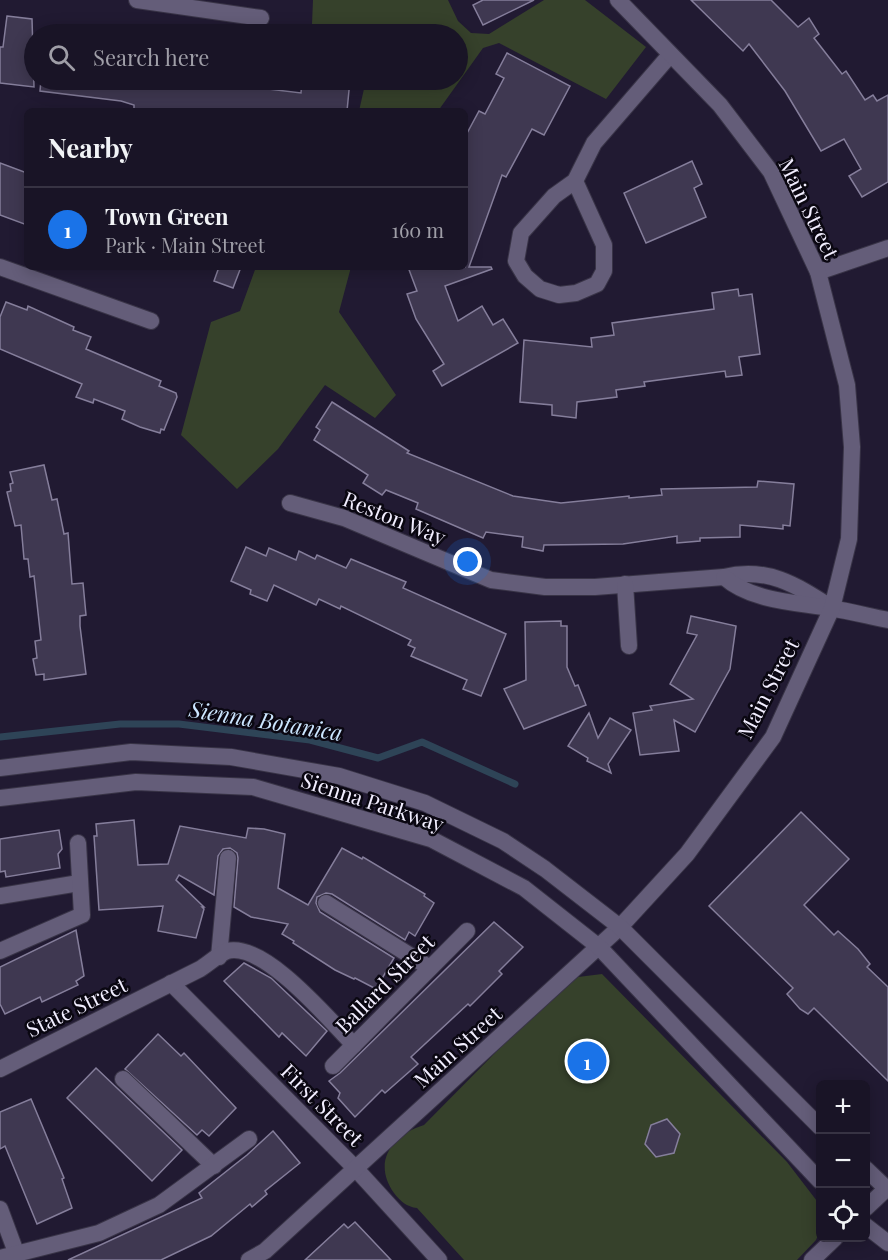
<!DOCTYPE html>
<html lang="en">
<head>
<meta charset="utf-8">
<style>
	body { margin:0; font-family:"Playfair Display",serif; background:#221d2e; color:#f1f3f6 }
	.controls { position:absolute; right:18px; bottom:18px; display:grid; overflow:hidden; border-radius:9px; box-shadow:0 3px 15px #0003 }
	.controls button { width:54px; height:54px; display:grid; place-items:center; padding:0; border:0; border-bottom:2px solid #373343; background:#191426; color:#f1f3f6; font:30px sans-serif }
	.you { position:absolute; left:468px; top:562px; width:21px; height:21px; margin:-15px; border:4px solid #fff; border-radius:50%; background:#1a73e8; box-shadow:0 0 0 9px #1a73e833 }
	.badge { display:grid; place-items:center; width:39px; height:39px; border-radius:50%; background:#1a73e8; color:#fff; font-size:20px; font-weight:700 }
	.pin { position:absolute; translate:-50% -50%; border:3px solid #fff; box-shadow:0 2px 6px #0006 }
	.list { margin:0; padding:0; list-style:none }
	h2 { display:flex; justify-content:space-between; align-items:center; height:78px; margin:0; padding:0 24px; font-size:26px }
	h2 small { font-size:20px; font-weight:400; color:#9f9ea7 }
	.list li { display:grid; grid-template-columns:39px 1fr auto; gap:18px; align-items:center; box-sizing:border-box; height:84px; padding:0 24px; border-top:2px solid #373343 }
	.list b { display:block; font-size:22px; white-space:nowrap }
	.list p { margin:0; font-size:20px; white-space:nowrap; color:#9f9ea7 }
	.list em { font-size:20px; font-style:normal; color:#9f9ea7 }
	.icon { flex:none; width:33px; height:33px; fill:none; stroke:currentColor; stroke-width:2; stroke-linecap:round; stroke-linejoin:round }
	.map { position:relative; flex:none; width:888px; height:1260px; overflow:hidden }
	.search { position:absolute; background:#191426; box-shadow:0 3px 15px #0003; left:24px; top:24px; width:444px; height:66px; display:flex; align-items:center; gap:15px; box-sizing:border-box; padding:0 21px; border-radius:33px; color:#9f9ea7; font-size:22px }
	.panel { position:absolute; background:#191426; box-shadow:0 3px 15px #0003; left:24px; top:108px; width:444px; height:162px; border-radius:9px }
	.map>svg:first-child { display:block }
	.green { fill:#36412b }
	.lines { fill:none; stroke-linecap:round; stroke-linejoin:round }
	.stream { stroke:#2e4457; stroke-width:7 }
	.building { fill:#3f3851; stroke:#857e9b; stroke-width:1.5 }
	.minor-casing { stroke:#393447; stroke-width:18 }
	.secondary-casing { stroke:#393447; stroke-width:18 }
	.minor { stroke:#645d79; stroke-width:16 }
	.secondary { stroke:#645d79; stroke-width:16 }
	.labels { text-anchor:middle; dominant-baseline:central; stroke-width:5; stroke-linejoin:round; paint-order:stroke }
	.street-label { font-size:21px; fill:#f2eeff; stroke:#0a0711 }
	.water-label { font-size:22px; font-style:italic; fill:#cce6ff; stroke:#0a0711 }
</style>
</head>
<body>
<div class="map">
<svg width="888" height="1260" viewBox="0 0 888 1260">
	<rect width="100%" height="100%" fill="#211a32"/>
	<!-- green -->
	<g class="green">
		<path d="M313,0H448L458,21L471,33L489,34L544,0H585L646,47L606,99L499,43L483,48L438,111H359L366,80H458V34H338L312,24Z"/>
		<path d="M256,267H351L339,312L396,395L375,418L325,385L278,449L237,489L181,435L211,322L240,311Z"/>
		<path d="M602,974L787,1162L820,1205V1230L816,1240L797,1260H464L417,1208C407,1207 400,1201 394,1193C372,1162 392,1135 424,1125L550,997L578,977Z"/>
	</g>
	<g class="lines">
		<!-- stream -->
		<path class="stream" d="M0,737L120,724H179L310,740L378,758L422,742L515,784"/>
	</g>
	<!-- building -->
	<g class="building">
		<path d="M483,0H534L483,25L473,5Z"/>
		<path d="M691,0H771L798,27L809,18L819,34L814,38L842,74L846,71L865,100L873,95L877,101L888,95V182L862,197L849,176L861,169L844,139L821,151L785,91L749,44L743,51Z"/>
		<path d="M7,16L32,19L34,87L0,83V47H3Z"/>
		<path d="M507,53L570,86L544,135L532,129L506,177L502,175L469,267H491L492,269L445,286L458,321L482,306L493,325L503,319L518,343L442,386L433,371L444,364L416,319L407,294L417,291L408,267H465V137L479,111L485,114L504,78L496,74Z"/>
		<path d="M41,80H231L230,82L260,88L301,93L302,81L325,84L326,80H350L347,111H134V105L121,101L40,91Z"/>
		<path d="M692,161L702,184L694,188L706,217L646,243L624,193Z"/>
		<path d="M0,163L27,173V225L0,215Z"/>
		<path d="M219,267H241L233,288L214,281Z"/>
		<path d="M738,289L739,296L752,294L760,354L739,357L742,375L726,377L725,371L644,382L645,386L616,390L617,397L577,402L576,418L552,415V405L520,402L524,340L592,347L591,338L614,335L612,323L714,309L712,293Z"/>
		<path d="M6,302L27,310L28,306L74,327L73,330L91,337L86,349L161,381L159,386L176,393L177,397L164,430L161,429L160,433L140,427L122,419L125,411L94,399L93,403L76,397L82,384L0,349V317Z"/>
		<path d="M332,402L409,451L407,453L513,496L561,503L629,496V498L662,495L661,489L757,487L758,481L794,484L790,526L783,525V529L740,525V537L700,538V541L677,543V536L623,544L544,545L543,551L522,547L523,537L486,532L483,538L416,509L418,503L386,490L382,495L363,483L368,475L314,440L320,430L316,427Z"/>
		<path d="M44,465L52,500L57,499L64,534L68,533L72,584L83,583L86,615L80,616V626L86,674L44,680V674L36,675L33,659L37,658L35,641L41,640L34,576L30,577L28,559H24L21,525L15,526L7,492L11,491L10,484L13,483L10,472Z"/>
		<path d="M246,547L266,556L269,548L296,560L299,551L315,559L317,555L346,568L351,559L406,582L403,588L506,634L481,696L463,689L467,680L411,656L415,648L408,645L411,640L341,606L340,609L319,599L316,605L274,585L267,601L250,594L251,590L231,581Z"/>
		<path d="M691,616L736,626L730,669L695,732L674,720L679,751L640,755L633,713L652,710L650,706L693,699L670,684L697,635L687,633Z"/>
		<path d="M561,621V626H567V667L575,686L578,685L586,705L524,729L504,689L526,680L525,622Z"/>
		<path d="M589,713L598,738L610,718L631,730L608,764L611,773L587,761L588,758L568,746Z"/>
		<path d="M801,812L849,859L804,905L834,935L838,931L858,949L870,964L867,967L888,987V1081L814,1008L808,1014L800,1009L787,994L793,988L709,906Z"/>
		<path d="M134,820L138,865L168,864L180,826L246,838L248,828L264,829L285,834L278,888L308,905L342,848L362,859L363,857L425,894L424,896L434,903L415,936L409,932L405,940L332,894L326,893L317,897L316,903L320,912L394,958L376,989L355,978L354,979L335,970L293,943L294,941L282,934L288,924L251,917L234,907L238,858L237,853L230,848L223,849L218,856L214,895L179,875L176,880L204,907H202L204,909L196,938L158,931L163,906L99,910L94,836H97L96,824Z"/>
		<path d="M59,830L62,849L58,854L60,868L6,877L5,871L0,872V839Z"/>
		<path d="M494,922L523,947L499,971L502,974L470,1006L468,1004L411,1057L418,1064L385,1093L382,1090L355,1117L338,1098L340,1093L329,1081L340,1073Z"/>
		<path d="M76,930L84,976L76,981L78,985L42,1002L40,997L5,1014L0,1004V967Z"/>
		<path d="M244,963L271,978L327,1031L306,1056L282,1033L279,1037L224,981Z"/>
		<path d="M158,1034L181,1056L184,1053L236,1108L209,1136L202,1130L197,1135L125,1069Z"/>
		<path d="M96,1068L182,1150L152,1181L67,1098Z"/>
		<path d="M31,1099L64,1178L62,1179L72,1208L37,1224L5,1146L0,1149V1112Z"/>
		<path d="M667,1119L680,1134L674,1153L656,1157L645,1144L651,1125Z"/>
		<path d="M273,1131L300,1163L265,1191L267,1194L252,1207L250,1204L211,1236L161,1260H68L202,1198L199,1193L247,1155Z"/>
		<path d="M355,1222L391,1260H305L344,1224L348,1228Z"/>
	</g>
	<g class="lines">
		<defs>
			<g id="minor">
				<path d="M137,0L261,18"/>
				<path d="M575,181L604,245V271L597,284L576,293L559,295L540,289L525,276L516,261L521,233L554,196L575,181L594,143L670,55"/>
				<path d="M0,267L151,321"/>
				<path d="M818,272L888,248"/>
				<path d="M290,503L344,518L491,580L545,587H595L724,577C767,566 796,585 832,608"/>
				<path d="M724,577C751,601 794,602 829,608C849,611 868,616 888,620"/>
				<path d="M625,584L629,646"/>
				<path d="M0,896L79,883"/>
				<path d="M326,903L430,968"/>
				<path d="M0,951L82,915L78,843"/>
				<path d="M219,957L228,858"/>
				<path d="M171,983L356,1169L439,1260"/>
				<path d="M333,1066L467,931"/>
				<path d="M0,1069L200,969C208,964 219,954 227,951C264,941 330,1021 354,1045"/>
				<path d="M123,1079L214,1166"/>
				<path d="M866,1208L886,1189"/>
				<path d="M0,1209L17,1255"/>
				<path d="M0,1258L99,1233L159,1205L249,1139"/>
				<path d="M249,1260L265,1251L620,927L687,854L773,737L832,608L849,539L852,447L847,385L818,272L771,172L720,105L618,0"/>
				<path d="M812,1260L835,1238"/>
			</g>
			<g id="secondary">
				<path d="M0,768L131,752L231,757L339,776L425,803L503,841L545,869L620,927L820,1127"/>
				<path d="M0,798L136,782L253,787L431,839L524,888L599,947L820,1181"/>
				<path d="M866,1169L888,1190"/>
				<path d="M866,1226L888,1243"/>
			</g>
		</defs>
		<!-- minor casing -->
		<use href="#minor" class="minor-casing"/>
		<!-- secondary casing -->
		<use href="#secondary" class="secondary-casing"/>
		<!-- minor -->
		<use href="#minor" class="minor"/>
		<!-- secondary -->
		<use href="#secondary" class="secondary"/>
	</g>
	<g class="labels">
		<!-- street labels -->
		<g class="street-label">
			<text transform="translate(810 208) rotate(64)">Main Street</text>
			<text transform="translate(395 517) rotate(22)">Reston Way</text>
			<text transform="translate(767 688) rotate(-63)">Main Street</text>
			<text transform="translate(373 801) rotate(18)">Sienna Parkway</text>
			<text transform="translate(384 983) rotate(-45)">Ballard Street</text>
			<text transform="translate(76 1006) rotate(-26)">State Street</text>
			<text transform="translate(457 1046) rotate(-42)">Main Street</text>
			<text transform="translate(323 1104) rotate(45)">First Street</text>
		</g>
		<!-- water labels -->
		<g class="water-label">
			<text transform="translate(266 720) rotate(9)">Sienna Botanica</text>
		</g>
	</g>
</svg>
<div class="controls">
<button>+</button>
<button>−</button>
<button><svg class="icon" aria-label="locate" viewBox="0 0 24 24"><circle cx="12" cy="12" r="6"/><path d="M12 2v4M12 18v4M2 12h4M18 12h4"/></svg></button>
</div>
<div class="you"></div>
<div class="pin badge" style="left:587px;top:1061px">1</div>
<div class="search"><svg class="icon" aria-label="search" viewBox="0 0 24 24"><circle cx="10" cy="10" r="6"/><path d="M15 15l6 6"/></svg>Search here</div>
<section class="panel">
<h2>Nearby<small></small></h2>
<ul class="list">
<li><span class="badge">1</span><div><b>Town Green</b><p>Park · Main Street</p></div><em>160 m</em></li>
</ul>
</section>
</div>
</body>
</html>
